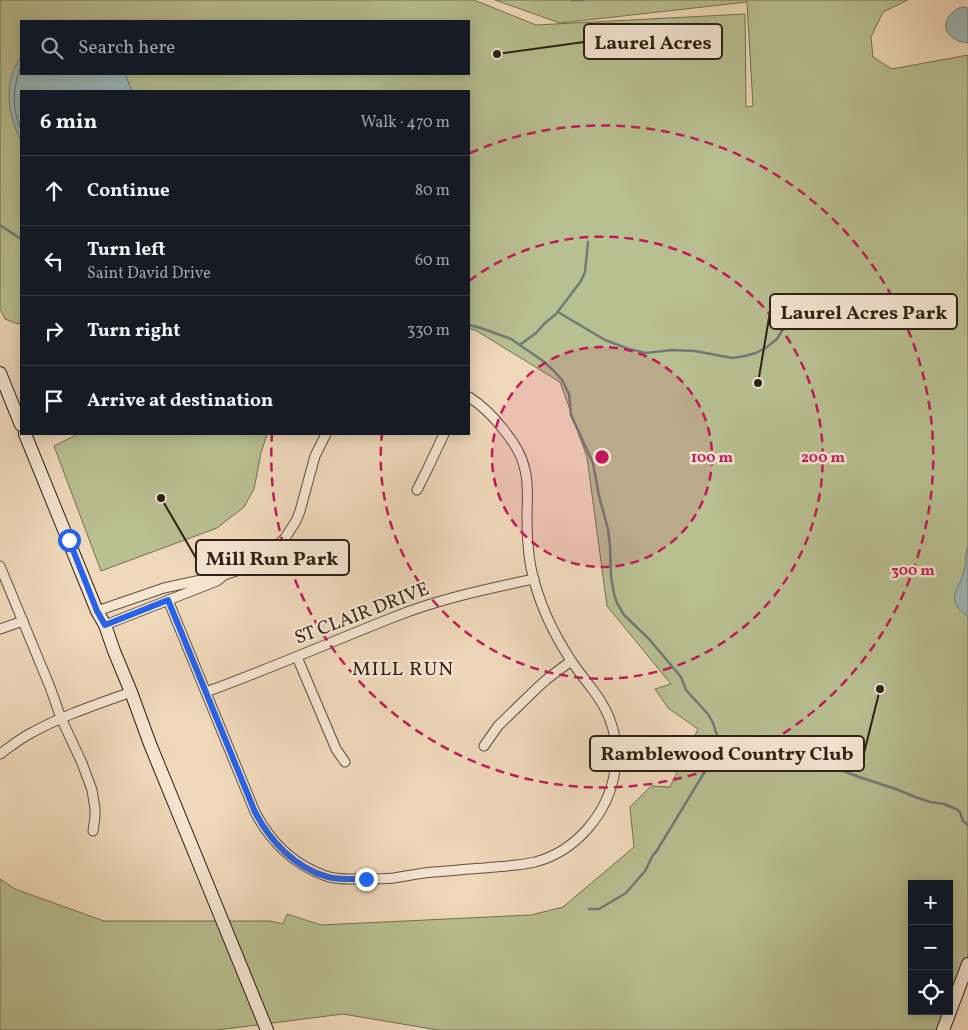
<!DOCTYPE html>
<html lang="en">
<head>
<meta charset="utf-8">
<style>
	body { margin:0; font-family:Vollkorn,serif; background:#20242c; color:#f1f3f6 }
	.controls { position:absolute; right:15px; bottom:15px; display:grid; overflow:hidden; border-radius:0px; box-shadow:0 2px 12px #0003 }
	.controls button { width:45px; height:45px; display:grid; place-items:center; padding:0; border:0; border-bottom:1px solid #363941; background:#171b24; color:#f1f3f6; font:25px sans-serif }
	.stop { position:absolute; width:15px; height:15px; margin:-11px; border:4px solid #2563eb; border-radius:50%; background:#fff }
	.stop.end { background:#2563eb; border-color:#fff; box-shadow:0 1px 5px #0008 }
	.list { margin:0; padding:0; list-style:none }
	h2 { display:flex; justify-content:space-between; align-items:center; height:65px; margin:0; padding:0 20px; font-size:21px }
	h2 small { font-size:16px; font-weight:400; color:#9ea1a6 }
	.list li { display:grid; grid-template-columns:32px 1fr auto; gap:15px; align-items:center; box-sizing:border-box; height:70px; padding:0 20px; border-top:1px solid #363941 }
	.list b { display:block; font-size:19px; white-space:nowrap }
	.list p { margin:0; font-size:16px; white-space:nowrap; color:#9ea1a6 }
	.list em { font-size:16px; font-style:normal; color:#9ea1a6 }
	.icon { flex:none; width:28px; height:28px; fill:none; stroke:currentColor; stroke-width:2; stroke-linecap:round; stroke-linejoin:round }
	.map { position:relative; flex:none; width:968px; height:1030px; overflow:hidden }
	.search { position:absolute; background:#171b24; box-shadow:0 2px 12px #0003; left:20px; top:20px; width:450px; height:55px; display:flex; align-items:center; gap:12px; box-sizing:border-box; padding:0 18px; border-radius:0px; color:#9ea1a6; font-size:19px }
	.panel { position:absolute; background:#171b24; box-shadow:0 2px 12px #0003; left:20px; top:90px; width:450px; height:345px; border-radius:0px }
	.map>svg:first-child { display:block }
	.green { fill:#b8bf91; stroke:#726f54; fill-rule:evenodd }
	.water { fill:#9db9b9; stroke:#707b78 }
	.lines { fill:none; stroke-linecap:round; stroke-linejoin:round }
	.shore { stroke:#656c68; stroke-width:1 }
	.stream { stroke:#707b78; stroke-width:2.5 }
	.street-casing { stroke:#5e4e3f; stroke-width:11 }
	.secondary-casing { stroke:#2d1f16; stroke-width:14 }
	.street { stroke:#f5e6d3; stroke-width:9 }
	.secondary { stroke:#f5e6d3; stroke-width:12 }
	.route { stroke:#2563eb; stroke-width:6 }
	.ring { fill:none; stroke:#c2185b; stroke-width:2.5; stroke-dasharray:9 6 }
	.labels { text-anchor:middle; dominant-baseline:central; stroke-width:5; stroke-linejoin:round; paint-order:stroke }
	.street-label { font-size:19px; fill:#2d1f16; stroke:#f5e6d3 }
	.neighbourhood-label { font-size:20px; letter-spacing:1px; fill:#2d1f16; stroke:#f5e6d3 }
	.centre { fill:#c2185b; stroke:#f5e6d3; stroke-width:2.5 }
	.ring-label { font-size:15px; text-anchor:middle; font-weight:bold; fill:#c2185b; stroke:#f5e6d3; stroke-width:5; stroke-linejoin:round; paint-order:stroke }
	.leader { fill:none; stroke:#2d1f16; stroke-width:2 }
	.callout-dot { fill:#2d1f16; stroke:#f5e6d3; stroke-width:2 }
	.callout { fill:#f5e6d3; stroke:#2d1f16; stroke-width:2 }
	.callout-label { font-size:20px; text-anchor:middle; font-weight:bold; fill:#2d1f16 }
</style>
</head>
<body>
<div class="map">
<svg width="968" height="1030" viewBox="0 0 968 1030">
	<rect width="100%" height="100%" fill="#f0d9bb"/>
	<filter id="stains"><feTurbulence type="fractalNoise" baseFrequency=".004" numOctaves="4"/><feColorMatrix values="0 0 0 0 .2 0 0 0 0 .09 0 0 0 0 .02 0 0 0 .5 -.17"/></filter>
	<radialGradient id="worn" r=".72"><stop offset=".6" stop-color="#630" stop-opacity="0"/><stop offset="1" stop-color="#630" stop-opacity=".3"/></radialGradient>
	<!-- green -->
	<g class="green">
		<path d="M0,0H474L536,25L745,14L746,107L753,106L747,2L560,23L495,0H908L883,12L871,37L873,57L892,69L968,55V962L943,1030H438L343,1014L217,1030H0V879L15,889L104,921H270L283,924L287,914L321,925L531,915L563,907L634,847L630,807L651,786L670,787L698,729L668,708L655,689L671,684L607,606L587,457L560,382L475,330L469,329V91H21V323L18,324L5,319L0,309ZM21,21H469V74H21ZM912,884H949V1011H912Z"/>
		<path d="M78,434H267L261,453L254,489L244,507L217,528L101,571L54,446Z"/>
	</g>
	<!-- water -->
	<g class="water">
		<path d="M961,7L968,8V43C944,41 936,19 961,7Z"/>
		<path d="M21,57V74H125L132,91H21V141C8,114 2,84 21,57Z"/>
		<path d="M968,547V617C944,598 958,593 964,571C967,563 964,555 968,547Z"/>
	</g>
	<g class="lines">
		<!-- shore -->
		<path class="shore" d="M21,66C13,87 11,108 21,129"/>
		<!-- stream -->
		<g class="stream">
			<path d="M572,0H583"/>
			<path d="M0,225L21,239"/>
			<path d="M558,312L605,340L629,349L646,353L672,350L695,351L732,358L745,356L756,353L767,347L777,339L799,302"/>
			<path d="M469,325L481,328L511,339L543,361L554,371L562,380L569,394L571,415L593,463L599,496L608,529L610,546L611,576L614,594L617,603L624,615L649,639L681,677L686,690L708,714L713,723L717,735L724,744L745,749L755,751H768L784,753L828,765L859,777L896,789L915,797L930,802L944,804L956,809L960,812L963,821L968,825"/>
			<path d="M521,344L536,333L545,323L556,314L581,281L585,272L588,242"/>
			<path d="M589,909H599L626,893L645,871L653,855L656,852L707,768L724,743"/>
		</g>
		<defs>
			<g id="street">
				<path d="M417,490L427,470L444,434"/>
				<path d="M0,566L50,687L61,718L82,763L92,790L95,809V817L93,831"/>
				<path d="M168,600L255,812C270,841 294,865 326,876C337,880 349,879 360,879C371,879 383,879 394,878C407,876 420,873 433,872C450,871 467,869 484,868C501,866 518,866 535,862C577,851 609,812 615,770C619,739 612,715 593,690C586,681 579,672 572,662C554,635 538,601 531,568C528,552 527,534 527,517C527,502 529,485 525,470C522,454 513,441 503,429C493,416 483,406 469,397"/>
				<path d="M97,611L164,588L224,575L252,566L270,553L285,538L296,521L300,511L315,456L326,434"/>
				<path d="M105,625L217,581L222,577"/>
				<path d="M0,629L23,621"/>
				<path d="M297,657L336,749L345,762"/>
				<path d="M206,692C269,669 331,642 394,617C439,599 487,589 534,579"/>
				<path d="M484,746L498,726L535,690L547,679L571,661"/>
				<path d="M0,754C11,746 21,738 33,732C64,715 98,704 131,692"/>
			</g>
			<g id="secondary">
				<path d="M0,373L21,425"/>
				<path d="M25,434L97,611L105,625L114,651L131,692L150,744L267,1030"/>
				<path d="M943,1030L968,964"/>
			</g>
		</defs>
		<!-- street casing -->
		<use href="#street" class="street-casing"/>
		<!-- secondary casing -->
		<use href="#secondary" class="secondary-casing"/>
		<!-- street -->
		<use href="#street" class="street"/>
		<!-- secondary -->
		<use href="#secondary" class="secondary"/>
	</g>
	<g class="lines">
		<!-- route -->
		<path class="route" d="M69,540L97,611L105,625L168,600L255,812C270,841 295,868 328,877C340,880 354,879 366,879"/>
	</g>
	<!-- distance rings -->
	<circle cx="602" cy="457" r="110" fill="#c2185b" fill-opacity=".12"/>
	<g class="ring">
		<circle cx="602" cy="457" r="110"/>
		<path d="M469 281A221 221 0 1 1 382 434"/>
		<path d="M470 153A331 331 0 1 1 272 434"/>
	</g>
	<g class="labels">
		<!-- street labels -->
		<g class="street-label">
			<text transform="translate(362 614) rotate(-21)">ST CLAIR DRIVE</text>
		</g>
		<!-- neighbourhood labels -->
		<g class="neighbourhood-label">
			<text x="403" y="670">MILL RUN</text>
		</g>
	</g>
	<circle cx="602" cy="457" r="8" class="centre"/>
	<g class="ring-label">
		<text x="712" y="462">100 m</text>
		<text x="823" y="462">200 m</text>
		<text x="913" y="575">300 m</text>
	</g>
	<!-- callouts -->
	<path class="leader" d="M497 54L584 42M758 383L770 312M161 498L196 558M880 689L864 753"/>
	<g class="callout-dot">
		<circle cx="497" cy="54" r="5"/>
		<circle cx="758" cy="383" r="5"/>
		<circle cx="161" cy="498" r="5"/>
		<circle cx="880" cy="689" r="5"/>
	</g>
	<g class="callout">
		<rect x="584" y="24" width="138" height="35" rx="5"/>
		<rect x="770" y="294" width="187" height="35" rx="5"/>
		<rect x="196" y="540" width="153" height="35" rx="5"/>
		<rect x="590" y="736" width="274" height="35" rx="5"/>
	</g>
	<g class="callout-label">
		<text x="653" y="49">Laurel Acres</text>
		<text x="864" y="319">Laurel Acres Park</text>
		<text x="272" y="565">Mill Run Park</text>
		<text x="727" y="760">Ramblewood Country Club</text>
	</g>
	<rect width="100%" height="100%" filter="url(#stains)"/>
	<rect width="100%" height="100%" fill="url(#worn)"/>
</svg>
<div class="controls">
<button>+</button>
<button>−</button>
<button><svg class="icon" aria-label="locate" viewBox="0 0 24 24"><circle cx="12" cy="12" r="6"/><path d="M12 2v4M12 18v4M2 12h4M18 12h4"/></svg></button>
</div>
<div class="stop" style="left:69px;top:540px"></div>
<div class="stop end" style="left:366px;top:879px"></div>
<div class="search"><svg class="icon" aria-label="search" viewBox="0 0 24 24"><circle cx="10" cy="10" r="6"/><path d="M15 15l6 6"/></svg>Search here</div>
<section class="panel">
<h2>6 min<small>Walk · 470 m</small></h2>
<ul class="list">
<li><svg class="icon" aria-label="ahead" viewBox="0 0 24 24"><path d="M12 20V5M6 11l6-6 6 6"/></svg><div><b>Continue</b></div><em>80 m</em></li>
<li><svg class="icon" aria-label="left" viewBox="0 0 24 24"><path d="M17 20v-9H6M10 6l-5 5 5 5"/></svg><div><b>Turn left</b><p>Saint David Drive</p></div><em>60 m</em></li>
<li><svg class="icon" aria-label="right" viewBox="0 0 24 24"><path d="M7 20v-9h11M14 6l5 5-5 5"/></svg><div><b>Turn right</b></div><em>330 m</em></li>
<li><svg class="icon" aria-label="arrive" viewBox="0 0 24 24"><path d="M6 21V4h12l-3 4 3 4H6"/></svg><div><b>Arrive at destination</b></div></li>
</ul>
</section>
</div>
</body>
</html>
